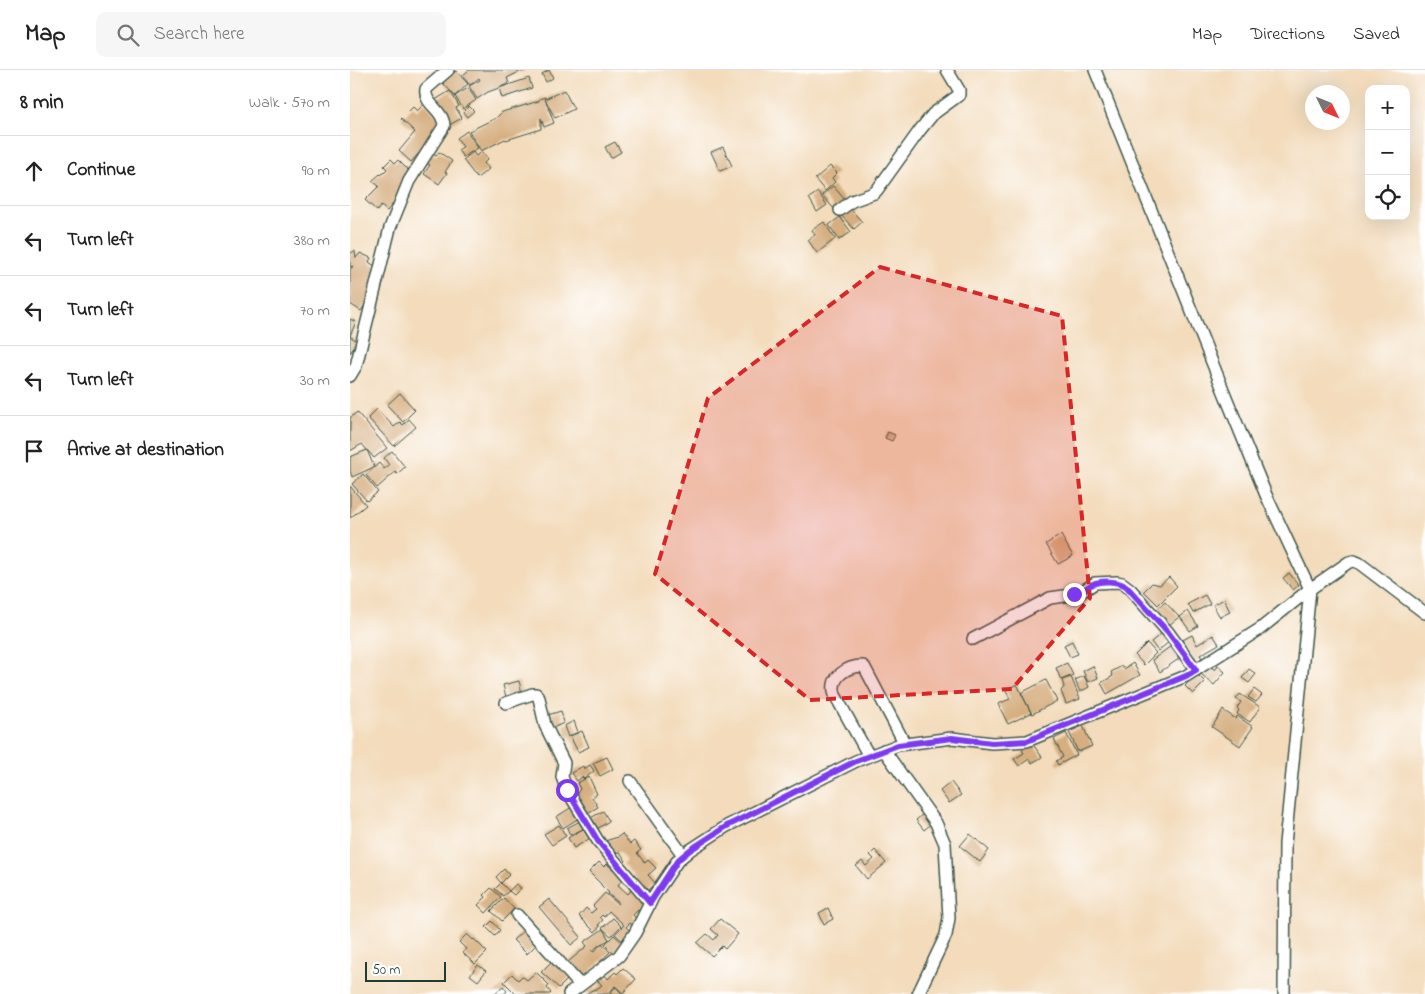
<!DOCTYPE html>
<html lang="en">
<head>
<meta charset="utf-8">
<style>
	body { margin:0; font-family:"Indie Flower",sans-serif; background:#f6f6f6; color:#222 }
	.controls { position:absolute; right:15px; top:15px; display:grid; overflow:hidden; border-radius:10px; box-shadow:0 5px 20px #0002 }
	.controls button { width:45px; height:45px; display:grid; place-items:center; padding:0; border:0; border-bottom:1px solid #e0e0e0; background:#fff; color:#222; font:25px sans-serif }
	.compass { position:absolute; left:955px; top:15px; width:45px; height:45px; border-radius:50%; background:#fff; box-shadow:0 5px 20px #0002; rotate:133deg }
	.scale { position:absolute; left:15px; bottom:12px; width:81px; box-sizing:border-box; padding-left:5px; border:2px solid #1f3d34; border-top:0; font-size:14px; line-height:18px; white-space:nowrap; color:#1f3d34; -webkit-text-stroke:4px #fff; paint-order:stroke }
	.stop { position:absolute; width:15px; height:15px; margin:-11px; border:4px solid #7c3aed; border-radius:50%; background:#fff }
	.stop.end { background:#7c3aed; border-color:#fff; box-shadow:0 1px 5px #0008 }
	.list { margin:0; padding:0; list-style:none }
	h2 { display:flex; justify-content:space-between; align-items:center; height:65px; margin:0; padding:0 20px; font-size:21px }
	h2 small { font-size:16px; font-weight:400; color:#767676 }
	.list li { display:grid; grid-template-columns:32px 1fr auto; gap:15px; align-items:center; box-sizing:border-box; height:70px; padding:0 20px; border-top:1px solid #e0e0e0 }
	.list b { display:block; font-size:19px; white-space:nowrap }
	.list em { font-size:16px; font-style:normal; color:#767676 }
	.icon { flex:none; width:28px; height:28px; fill:none; stroke:currentColor; stroke-width:2; stroke-linecap:round; stroke-linejoin:round }
	.map { position:relative; flex:none; width:1075px; height:924px; overflow:hidden }
	header { display:flex; align-items:center; gap:30px; box-sizing:border-box; height:70px; padding:0 25px; background:#fff; border-bottom:1px solid #e0e0e0 }
	header strong { font-size:24px }
	nav { display:flex; gap:28px; margin-inline-start:auto; font-size:18px }
	.search { width:350px; height:45px; background:#f6f6f6; display:flex; align-items:center; gap:12px; box-sizing:border-box; padding:0 18px; border-radius:10px; color:#767676; font-size:19px }
	main { display:flex }
	aside { flex:1; background:#fff }
	.map>svg:first-child { display:block }
	.building { fill:#d6ae80 }
	.lines { fill:none; stroke-linecap:round; stroke-linejoin:round }
	.minor-casing { stroke:#3f5548; stroke-width:14 }
	.minor { stroke:#fff; stroke-width:11 }
	.route { stroke:#7c3aed; stroke-width:6 }
	.marked { fill:#d62828; fill-opacity:0.2; stroke:#d62828; stroke-width:4; stroke-dasharray:10 6; stroke-linejoin:round }
</style>
</head>
<body>
<header>
<strong>Map</strong>
<div class="search"><svg class="icon" aria-label="search" viewBox="0 0 24 24"><circle cx="10" cy="10" r="6"/><path d="M15 15l6 6"/></svg>Search here</div>
<nav><a>Map</a><a>Directions</a><a>Saved</a></nav>
</header>
<main>
<aside>
<h2>8 min<small>Walk · 570 m</small></h2>
<ul class="list">
<li><svg class="icon" aria-label="ahead" viewBox="0 0 24 24"><path d="M12 20V5M6 11l6-6 6 6"/></svg><div><b>Continue</b></div><em>90 m</em></li>
<li><svg class="icon" aria-label="left" viewBox="0 0 24 24"><path d="M17 20v-9H6M10 6l-5 5 5 5"/></svg><div><b>Turn left</b></div><em>380 m</em></li>
<li><svg class="icon" aria-label="left" viewBox="0 0 24 24"><path d="M17 20v-9H6M10 6l-5 5 5 5"/></svg><div><b>Turn left</b></div><em>70 m</em></li>
<li><svg class="icon" aria-label="left" viewBox="0 0 24 24"><path d="M17 20v-9H6M10 6l-5 5 5 5"/></svg><div><b>Turn left</b></div><em>30 m</em></li>
<li><svg class="icon" aria-label="arrive" viewBox="0 0 24 24"><path d="M6 21V4h12l-3 4 3 4H6"/></svg><div><b>Arrive at destination</b></div></li>
</ul>
</aside>
<div class="map">
<svg width="1075" height="924" viewBox="0 0 1075 924">
	<rect width="100%" height="100%" fill="#fff"/>
	<filter id="ink" filterUnits="userSpaceOnUse"><feTurbulence type="fractalNoise" baseFrequency=".02" numOctaves="2"/><feDisplacementMap in="SourceGraphic" scale="10" xChannelSelector="R" yChannelSelector="G"/><feConvolveMatrix kernelMatrix="1 2 1 2 8 2 1 2 1" color-interpolation-filters="sRGB"/></filter>
	<filter id="wash" filterUnits="userSpaceOnUse"><feTurbulence type="fractalNoise" baseFrequency=".0096" numOctaves="4" result="noise"/><feDisplacementMap in="SourceGraphic" scale="20" xChannelSelector="R" yChannelSelector="G"/><feGaussianBlur stdDeviation="1.12" result="paint"/><feColorMatrix in="noise" values="0 0 0 0 0 0 0 0 0 0 0 0 0 0 0 0 0 1.4 0 .05"/><feComposite in="paint" operator="in"/></filter>
	<g filter="url(#wash)">
		<rect width="100%" height="100%" fill="#f3dbbb"/>
		<g id="blocks">
			<!-- building -->
			<g class="building">
				<path d="M119,0H177L172,2L171,1L157,8L159,13L149,18L179,8L182,18L152,28L149,18L138,22L127,29L119,16L130,10L129,8L120,15L112,6Z"/>
				<path d="M199,0L203,8L196,12L192,4Z"/>
				<path d="M106,1L118,14L105,26L93,13Z"/>
				<path d="M118,18L126,30L113,39L105,26Z"/>
				<path d="M214,20L224,39L205,48L195,29L204,53L194,57L191,48V59L156,70L155,69L131,81L119,61L146,48L152,42L189,31V29L195,27V29Z"/>
				<path d="M100,21L109,36L106,38L112,48L99,55L85,30Z"/>
				<path d="M75,33L92,53L76,72L78,73L61,92L49,81L65,62L51,49L63,37L67,41Z"/>
				<path d="M119,36L124,41L117,47L113,42Z"/>
				<path d="M117,61L128,78L113,87L108,80L113,77L107,68Z"/>
				<path d="M265,72L271,82L261,88L255,77Z"/>
				<path d="M373,77L382,96L370,101L361,82Z"/>
				<path d="M89,82L102,91L95,102L97,103L89,114L74,104L80,95L75,92L81,83L86,86Z"/>
				<path d="M123,82L126,86L132,82L138,89L134,93L139,99L127,108L113,90Z"/>
				<path d="M41,89L45,93L48,90L62,104L45,131L37,141L31,136L27,141L15,130L29,116L22,111L30,104L31,105L37,99L34,96Z"/>
				<path d="M480,96L487,103L482,108L485,112L475,121L465,109Z"/>
				<path d="M483,116L497,132L486,141L472,125Z"/>
				<path d="M468,122L477,135L467,142L459,128Z"/>
				<path d="M497,135L512,152L504,159L489,143Z"/>
				<path d="M490,147L501,162L489,170L479,155Z"/>
				<path d="M474,152L485,169L467,183L458,170L465,165L462,160Z"/>
				<path d="M5,181L6,188L10,183L21,188L19,192L29,199L18,230L11,241L0,234V200L3,196L0,197V183Z"/>
				<path d="M0,249L6,252L0,266L8,272L0,283Z"/>
				<path d="M50,323L65,340L53,352L37,335Z"/>
				<path d="M27,339L44,357L50,352L53,355L59,349L66,357L44,376L18,348Z"/>
				<path d="M7,342L37,378L24,388L17,380L24,397L2,407L0,401V387L17,380L12,374L0,381V348Z"/>
				<path d="M538,362L545,365L542,371L535,368Z"/>
				<path d="M42,381L55,397L47,404L45,402L27,418L16,405L29,393L34,399L39,395L34,388Z"/>
				<path d="M13,404L28,422L17,431L2,414Z"/>
				<path d="M0,416L16,435L0,448Z"/>
				<path d="M711,465L723,486L708,494L696,474Z"/>
				<path d="M939,503L949,515L943,520L933,508Z"/>
				<path d="M819,507L827,516L808,535L794,521L802,513L810,515Z"/>
				<path d="M855,525L860,534L843,543L838,534Z"/>
				<path d="M874,529L880,542L870,547L863,535Z"/>
				<path d="M815,532L829,547L819,555L806,540Z"/>
				<path d="M838,541L848,556L840,561L830,547Z"/>
				<path d="M813,562L820,571L808,581L801,572Z"/>
				<path d="M842,565L847,575L863,565L869,574L850,585L852,588L844,593L831,571Z"/>
				<path d="M722,571L728,584L720,587L714,575Z"/>
				<path d="M797,573L806,583L794,595L785,585Z"/>
				<path d="M821,576L830,588L810,602L802,590Z"/>
				<path d="M717,593L723,605L711,610L706,598Z"/>
				<path d="M783,593L790,605L757,624L751,613L763,606L761,602L772,596L774,599Z"/>
				<path d="M858,594L865,600L868,596L875,602L864,615L851,604Z"/>
				<path d="M743,596L748,608L738,612L733,601Z"/>
				<path d="M899,599L906,604L899,613L892,608Z"/>
				<path d="M846,603L855,612L843,624L835,616Z"/>
				<path d="M734,606L739,617L730,622L725,610Z"/>
				<path d="M721,607L730,629L716,634L711,621L714,617L712,610Z"/>
				<path d="M696,610L707,631L682,644L671,623Z"/>
				<path d="M169,611L172,623L156,627L153,615Z"/>
				<path d="M667,614L681,643L658,654L648,634L660,629L656,620Z"/>
				<path d="M904,619L912,625L906,632L898,627Z"/>
				<path d="M890,624L910,637L900,652L887,644L889,640L887,638L891,632L886,629Z"/>
				<path d="M873,640L886,649L887,646L903,657L890,676L862,657Z"/>
				<path d="M211,641L214,653L202,658L198,645Z"/>
				<path d="M224,651L228,662L220,666L232,661L239,677L228,682L220,666L218,667L214,656Z"/>
				<path d="M733,656L742,676L728,682L719,662Z"/>
				<path d="M716,663L727,685L708,695L706,691L713,687L704,669Z"/>
				<path d="M682,673L692,687L682,693L679,689L669,696L664,689L674,683L672,680Z"/>
				<path d="M257,687L263,699L250,706L243,693Z"/>
				<path d="M240,695L244,701L234,709L232,707L227,711L221,703L233,696L234,699Z"/>
				<path d="M239,707L247,724L242,727L248,737L232,746L231,733L227,723L230,719L227,713Z"/>
				<path d="M601,712L611,725L599,733L590,721Z"/>
				<path d="M222,737L229,748L213,758L206,747Z"/>
				<path d="M253,741L259,751L244,761L237,750Z"/>
				<path d="M573,744L581,754L574,760L566,750Z"/>
				<path d="M230,751L233,759L220,765L217,758Z"/>
				<path d="M209,755L216,766L202,775L194,764Z"/>
				<path d="M233,759L239,769L224,778L218,768Z"/>
				<path d="M272,764L280,774L284,771L291,780L287,783L295,793L298,790L306,798L298,805L305,813L296,822L273,794L276,791L270,782L261,783L255,771L268,767Z"/>
				<path d="M620,764L639,780L630,792L610,776Z"/>
				<path d="M525,780L536,793L517,809L506,796L512,791L516,796L524,789L520,785Z"/>
				<path d="M249,792L254,797L257,794L264,800L266,798L276,805L268,815L278,824L283,818L296,831L291,836L294,838L290,842L288,840L283,845L287,850L282,855L280,853L276,857L282,863L274,872L265,864L274,855L259,841L254,847L252,845L250,847L253,850L248,855L250,856L245,862L229,846L236,838L241,843L246,839L243,836L255,823L268,834L269,833L258,824L259,823L251,815V814L239,802Z"/>
				<path d="M154,799L159,805L151,813L146,807Z"/>
				<path d="M151,813L159,821L153,826L145,819Z"/>
				<path d="M166,814L171,818L164,825L159,821Z"/>
				<path d="M141,818L151,827L136,843L128,835L136,827L134,825Z"/>
				<path d="M154,828L164,839L152,851L141,841Z"/>
				<path d="M199,829L231,867L221,875L189,837Z"/>
				<path d="M478,838L483,849L474,854L469,843Z"/>
				<path d="M263,848L271,856L261,866L252,858Z"/>
				<path d="M370,849L388,864L375,879L372,876L362,886L347,873L357,864L364,870L368,865L361,859Z"/>
				<path d="M142,851L150,860L145,866L136,857Z"/>
				<path d="M253,859L259,870L249,875L242,881L244,882L252,873L260,882L232,909L217,893L237,876L234,872Z"/>
				<path d="M174,860L188,873L177,884L163,870Z"/>
				<path d="M117,864L123,870L124,869L137,882L125,894L113,883L116,879L109,872Z"/>
				<path d="M264,865L274,874L264,883L255,874Z"/>
				<path d="M203,890L220,907L209,918L191,902Z"/>
				<path d="M128,895L136,901L128,911L120,905Z"/>
				<path d="M273,898L286,909L273,923L265,916L259,923L266,917L272,924H236L244,919L245,920L252,915L247,910L254,904L258,909L265,902L267,904Z"/>
				<path d="M186,902L199,915L197,918L201,923L200,924H166L154,912L162,904L168,910L172,906L177,910Z"/>
				<path d="M153,916L157,921L154,924H144Z"/>
			</g>
		</g>
	</g>
	<g filter="url(#ink)">
		<use href="#blocks" fill-opacity="0" stroke="#3f5548" stroke-width="1"/>
		<g class="lines">
			<defs>
				<g id="minor">
					<path d="M745,0L876,327L916,425L960,519L935,774L934,924"/>
					<path d="M490,140L502,131L524,123L527,120L570,60L583,44L609,25V20L597,0"/>
					<path d="M0,306L6,296L40,158L59,111L94,56C94,53 93,50 92,48C87,37 74,32 76,19L98,0"/>
					<path d="M623,569L700,528L728,524L745,513L767,512L772,513L780,519L818,562L846,600"/>
					<path d="M156,633L182,624H186L189,628L195,655L214,693L212,707L217,720L248,771L300,833"/>
					<path d="M534,680L586,753L595,774L599,848L596,865L568,924"/>
					<path d="M519,686L485,625C479,607 497,596 513,596L515,598L555,674"/>
					<path d="M280,711L333,785"/>
					<path d="M167,845L230,915"/>
					<path d="M219,924L269,886L285,863L303,827L328,790L340,780L377,756L506,691L548,675L602,668L642,673L677,671L836,606L910,559L960,519L999,492L1004,491L1009,493L1075,543"/>
				</g>
			</defs>
			<!-- minor casing -->
			<use href="#minor" class="minor-casing"/>
			<!-- minor -->
			<use href="#minor" class="minor"/>
		</g>
	</g>
	<g class="lines" filter="url(#ink)">
		<!-- route -->
		<path class="route" d="M217,720L248,771L300,833L328,790L340,780L377,756L506,691L548,675L602,668L642,673L677,671L836,606L846,600L818,562L776,516C767,511 752,510 743,514C736,517 732,523 724,524"/>
	</g>
	<!-- marked area -->
	<path class="marked" d="M530,197L712,246L740,528L662,619L460,630L305,504L358,328Z"/>
</svg>
<div class="controls">
<button>+</button>
<button>−</button>
<button><svg class="icon" aria-label="locate" viewBox="0 0 24 24"><circle cx="12" cy="12" r="6"/><path d="M12 2v4M12 18v4M2 12h4M18 12h4"/></svg></button>
</div>
<svg class="compass" viewBox="-18 -18 36 36"><path d="M0-13l5 13h-10z" fill="#e53935"/><path d="M0 13l5-13h-10z" fill="#767676"/></svg>
<div class="scale">50 m</div>
<div class="stop" style="left:217px;top:720px"></div>
<div class="stop end" style="left:724px;top:524px"></div>
</div>
</main>
</body>
</html>
